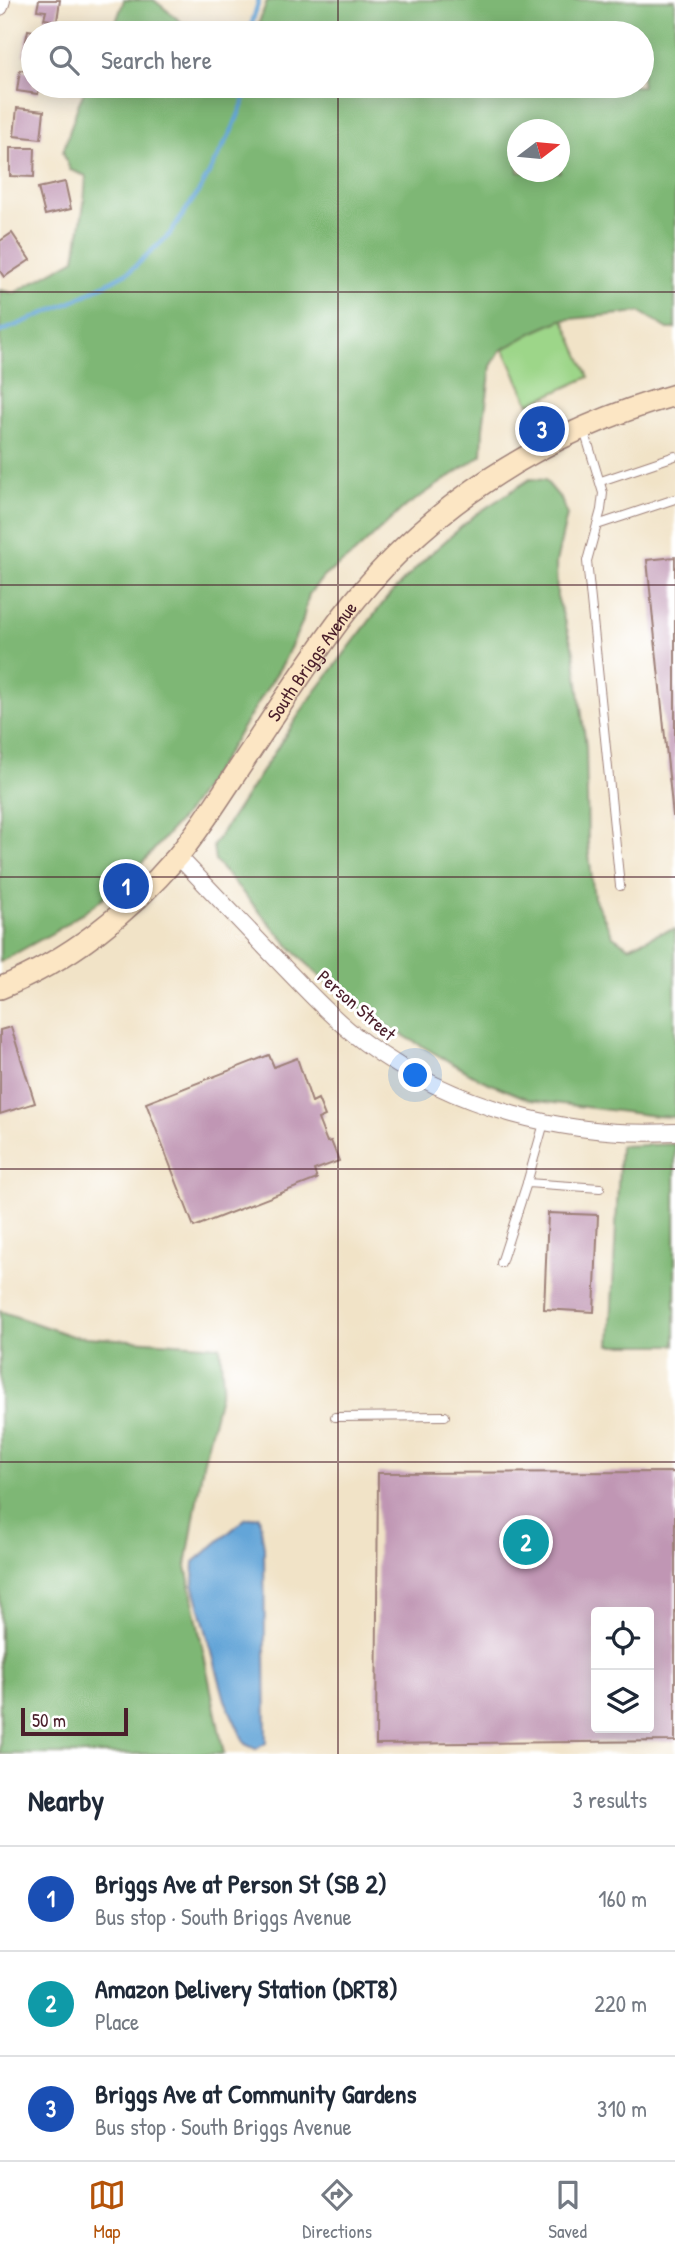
<!DOCTYPE html>
<html lang="en">
<head>
<meta charset="utf-8">
<style>
	body { margin:0; font-family:"Patrick Hand",sans-serif; background:#f6f6f7; color:#1f2937 }
	.controls { position:absolute; right:21px; bottom:21px; display:grid; overflow:hidden; border-radius:7px; box-shadow:0 4px 18px #0003 }
	.controls button { width:63px; height:63px; display:grid; place-items:center; padding:0; border:0; border-bottom:2px solid #e0e1e3; background:#fff; color:#1f2937; font:35px sans-serif }
	.compass { position:absolute; left:507px; top:119px; width:63px; height:63px; border-radius:50%; background:#fff; box-shadow:0 4px 18px #0003; rotate:74deg }
	.scale { position:absolute; left:21px; bottom:18px; width:107px; box-sizing:border-box; padding-left:7px; border:4px solid #4a1f2b; border-top:0; font-size:19px; line-height:24px; white-space:nowrap; color:#4a1f2b; -webkit-text-stroke:5px #fff; paint-order:stroke }
	.you { position:absolute; left:416px; top:1076px; width:24px; height:24px; margin:-18px; border:5px solid #fff; border-radius:50%; background:#1a73e8; box-shadow:0 0 0 10px #1a73e833 }
	.badge { display:grid; place-items:center; width:46px; height:46px; border-radius:50%; background:#b45309; color:#fff; font-size:23px; font-weight:700 }
	.pin { position:absolute; translate:-50% -50%; border:4px solid #fff; box-shadow:0 2px 7px #0006 }
	.list { margin:0; padding:0; list-style:none }
	h2 { display:flex; justify-content:space-between; align-items:center; height:91px; margin:0; padding:0 28px; font-size:30px }
	h2 small { font-size:23px; font-weight:400; color:#747a83 }
	.list li { display:grid; grid-template-columns:46px 1fr auto; gap:21px; align-items:center; box-sizing:border-box; height:105px; padding:0 28px; border-top:2px solid #e0e1e3 }
	.list b { display:block; font-size:26px; white-space:nowrap }
	.list p { margin:0; font-size:23px; white-space:nowrap; color:#747a83 }
	.list em { font-size:23px; font-style:normal; color:#747a83 }
	.icon { flex:none; width:38px; height:38px; fill:none; stroke:currentColor; stroke-width:2; stroke-linecap:round; stroke-linejoin:round }
	.map { position:relative; flex:none; width:675px; height:1754px; overflow:hidden }
	.search { position:absolute; background:#fff; box-shadow:0 4px 18px #0003; left:21px; right:21px; top:21px; height:77px; display:flex; align-items:center; gap:18px; box-sizing:border-box; padding:0 24px; border-radius:38px; color:#747a83; font-size:26px }
	.sheet { height:406px; background:#fff }
	nav { display:flex; justify-content:space-around; align-items:center; box-sizing:border-box; height:98px; border-top:2px solid #e0e1e3; background:#fff; font-size:19px; color:#747a83 }
	nav a { display:grid; justify-items:center; gap:4px }
	nav .on { color:#b45309 }
	.map>svg:first-child { display:block }
	.green { fill:#9dd689; stroke:#747a5a; stroke-width:2 }
	.forest { fill:#7eb775; stroke:#646b50; stroke-width:2; fill-rule:evenodd }
	.water { fill:#64a5d8; stroke:#576282; stroke-width:2 }
	.lines { fill:none; stroke-linecap:round; stroke-linejoin:round }
	.stream { stroke:#64a5d8; stroke-width:4.5 }
	.building { fill:#c096b4; fill-rule:evenodd }
	.lane-casing { stroke:#9e8179; stroke-width:10 }
	.street-casing { stroke:#9e8179; stroke-width:18 }
	.secondary-casing { stroke:#9e8179; stroke-width:24 }
	.lane { stroke:#fff; stroke-width:8 }
	.street { stroke:#fff; stroke-width:16 }
	.secondary { stroke:#fce6c4; stroke-width:21 }
	.grid { fill:none; stroke:#4a1f2b; stroke-width:2; stroke-opacity:0.55 }
	.labels { text-anchor:middle; dominant-baseline:central; stroke-width:6; stroke-linejoin:round; paint-order:stroke }
	.street-label { font-size:19px; fill:#4a1f2b; stroke:#fff }
</style>
</head>
<body>
<div class="map">
<svg width="675" height="1754" viewBox="0 0 675 1754">
	<rect width="100%" height="100%" fill="#fff"/>
	<filter id="ink" filterUnits="userSpaceOnUse"><feTurbulence type="fractalNoise" baseFrequency=".0143" numOctaves="2"/><feDisplacementMap in="SourceGraphic" scale="14" xChannelSelector="R" yChannelSelector="G"/><feConvolveMatrix kernelMatrix="1 2 1 2 8 2 1 2 1" color-interpolation-filters="sRGB"/></filter>
	<filter id="wash" filterUnits="userSpaceOnUse"><feTurbulence type="fractalNoise" baseFrequency=".00686" numOctaves="4" result="noise"/><feDisplacementMap in="SourceGraphic" scale="28" xChannelSelector="R" yChannelSelector="G"/><feGaussianBlur stdDeviation="1.57" result="paint"/><feColorMatrix in="noise" values="0 0 0 0 0 0 0 0 0 0 0 0 0 0 0 0 0 1.4 0 .05"/><feComposite in="paint" operator="in"/></filter>
	<g filter="url(#wash)">
		<rect width="100%" height="100%" fill="#f1e3c7"/>
		<!-- green -->
		<path class="green" d="M562,316L589,377L529,404L501,343Z"/>
		<!-- forest -->
		<g class="forest">
			<path d="M124,0H154L195,33H112Z"/>
			<path d="M274,0H675V329H668L640,312L561,320L534,332L500,351L491,366L483,428L482,455L402,509L354,554L324,576L309,594L302,623L283,663L223,759L187,812L145,860L97,903L56,931L0,962V290L14,293L75,259L84,204L86,176L70,170L63,152L78,105L87,86H642V33H244L258,25L267,1ZM518,130H560V172H518Z"/>
			<path d="M530,479L545,480L561,499L567,515L556,563L557,596L574,652L586,746L588,844L594,898L613,936L629,947L660,933L675,929V1117L656,1116L530,1100L482,1080L369,1016L332,988L293,950L215,861L213,846L306,704L387,598L428,556L475,515Z"/>
			<path d="M675,1144V1345H610L620,1146Z"/>
			<path d="M0,1311L72,1336L220,1346L223,1383L203,1464L186,1566L224,1754H0Z"/>
		</g>
		<!-- water -->
		<path class="water" d="M259,1516L264,1547L266,1743L256,1749L245,1744L225,1700L193,1583L194,1562L245,1519Z"/>
		<g class="lines">
			<!-- stream -->
			<g class="stream">
				<path d="M249,33L259,0"/>
				<path d="M0,332L74,301L130,271L169,235L201,188L233,128L244,101L247,86"/>
			</g>
		</g>
		<g id="blocks">
			<!-- building -->
			<g class="building">
				<path d="M39,0H60L57,21L44,19L46,11L37,10Z"/>
				<path d="M28,30L40,32L33,33V57L23,55Z"/>
				<path d="M20,70L33,72V86H39L38,94L17,91Z"/>
				<path d="M17,108L44,111L41,139L14,136Z"/>
				<path d="M10,148H35L34,177L10,176Z"/>
				<path d="M65,182L71,209L45,215L38,188Z"/>
				<path d="M12,233L30,260L4,277L0,271V241Z"/>
				<path d="M675,557V816H673L647,560Z"/>
				<path d="M11,1027L35,1103L0,1114V1030Z"/>
				<path d="M269,1055L274,1067L297,1058L312,1102L318,1099L325,1116L318,1119L327,1142L331,1141L339,1161L314,1170L317,1179L194,1227L146,1103Z"/>
				<path d="M548,1213L598,1215L594,1312L544,1309Z"/>
				<path d="M675,1472V1741L376,1744L378,1473ZM596,1612H649V1728H596Z"/>
			</g>
		</g>
	</g>
	<g filter="url(#ink)">
		<use href="#blocks" fill-opacity="0" stroke="#9e8179" stroke-width="2"/>
		<g class="lines">
			<defs>
				<g id="lane">
					<path d="M584,430L603,493L601,510L587,561L620,886"/>
					<path d="M601,481L675,456"/>
					<path d="M597,525L675,499"/>
					<path d="M527,1183L600,1188"/>
					<path d="M501,1263L527,1183L544,1123"/>
					<path d="M335,1417L445,1416"/>
				</g>
				<g id="street">
					<path d="M0,7L2,0"/>
					<path d="M178,856C212,892 246,927 280,963C307,991 334,1020 365,1043C453,1108 567,1138 675,1132"/>
				</g>
				<g id="secondary">
					<path id="s1" d="M0,988C68,961 129,913 177,857C197,833 214,806 232,779C268,725 303,669 342,617C425,507 543,432 675,395"/>
				</g>
			</defs>
			<!-- lane casing -->
			<use href="#lane" class="lane-casing"/>
			<!-- street casing -->
			<use href="#street" class="street-casing"/>
			<!-- secondary casing -->
			<use href="#secondary" class="secondary-casing"/>
			<!-- lane -->
			<use href="#lane" class="lane"/>
			<!-- street -->
			<use href="#street" class="street"/>
			<!-- secondary -->
			<use href="#secondary" class="secondary"/>
		</g>
	</g>
	<!-- grid -->
	<path class="grid" d="M338,0V33M338,86V1754M0,292H675M0,585H675M0,877H675M0,1169H675M0,1462H675"/>
	<g class="labels">
		<!-- street labels -->
		<g class="street-label">
			<text stroke="none"><textPath href="#s1" startOffset="460">South Briggs Avenue</textPath></text>
			<text transform="translate(357 1005) rotate(41)">Person Street</text>
		</g>
	</g>
</svg>
<div class="controls">
<button><svg class="icon" aria-label="locate" viewBox="0 0 24 24"><circle cx="12" cy="12" r="6"/><path d="M12 2v4M12 18v4M2 12h4M18 12h4"/></svg></button>
<button><svg class="icon" aria-label="layers" viewBox="0 0 24 24"><path d="M12 4l9 5-9 5-9-5zM3 14l9 5 9-5"/></svg></button>
</div>
<svg class="compass" viewBox="-18 -18 36 36"><path d="M0-13l5 13h-10z" fill="#e53935"/><path d="M0 13l5-13h-10z" fill="#747a83"/></svg>
<div class="scale">50 m</div>
<div class="you"></div>
<div class="pin badge" style="left:126px;top:886px;background:#1a4fb4">1</div>
<div class="pin badge" style="left:526px;top:1542px;background:#0f9aa8">2</div>
<div class="pin badge" style="left:542px;top:429px;background:#1a4fb4">3</div>
<div class="search"><svg class="icon" aria-label="search" viewBox="0 0 24 24"><circle cx="10" cy="10" r="6"/><path d="M15 15l6 6"/></svg>Search here</div>
</div>
<section class="sheet">
<h2>Nearby<small>3 results</small></h2>
<ul class="list">
<li><span class="badge" style="background:#1a4fb4">1</span><div><b>Briggs Ave at Person St (SB 2)</b><p>Bus stop · South Briggs Avenue</p></div><em>160 m</em></li>
<li><span class="badge" style="background:#0f9aa8">2</span><div><b>Amazon Delivery Station (DRT8)</b><p>Place</p></div><em>220 m</em></li>
<li><span class="badge" style="background:#1a4fb4">3</span><div><b>Briggs Ave at Community Gardens</b><p>Bus stop · South Briggs Avenue</p></div><em>310 m</em></li>
</ul>
</section>
<nav>
<a class="on"><svg class="icon" aria-label="map" viewBox="0 0 24 24"><path d="M3 6l6-2 6 2 6-2v14l-6 2-6-2-6 2zM9 4v14M15 6v14"/></svg>Map</a>
<a><svg class="icon" aria-label="directions" viewBox="0 0 24 24"><path d="M12 3l9 9-9 9-9-9zM9 14v-3h6M13 9l2 2-2 2"/></svg>Directions</a>
<a><svg class="icon" aria-label="saved" viewBox="0 0 24 24"><path d="M7 4h10v16l-5-4-5 4z"/></svg>Saved</a>
</nav>
</body>
</html>
